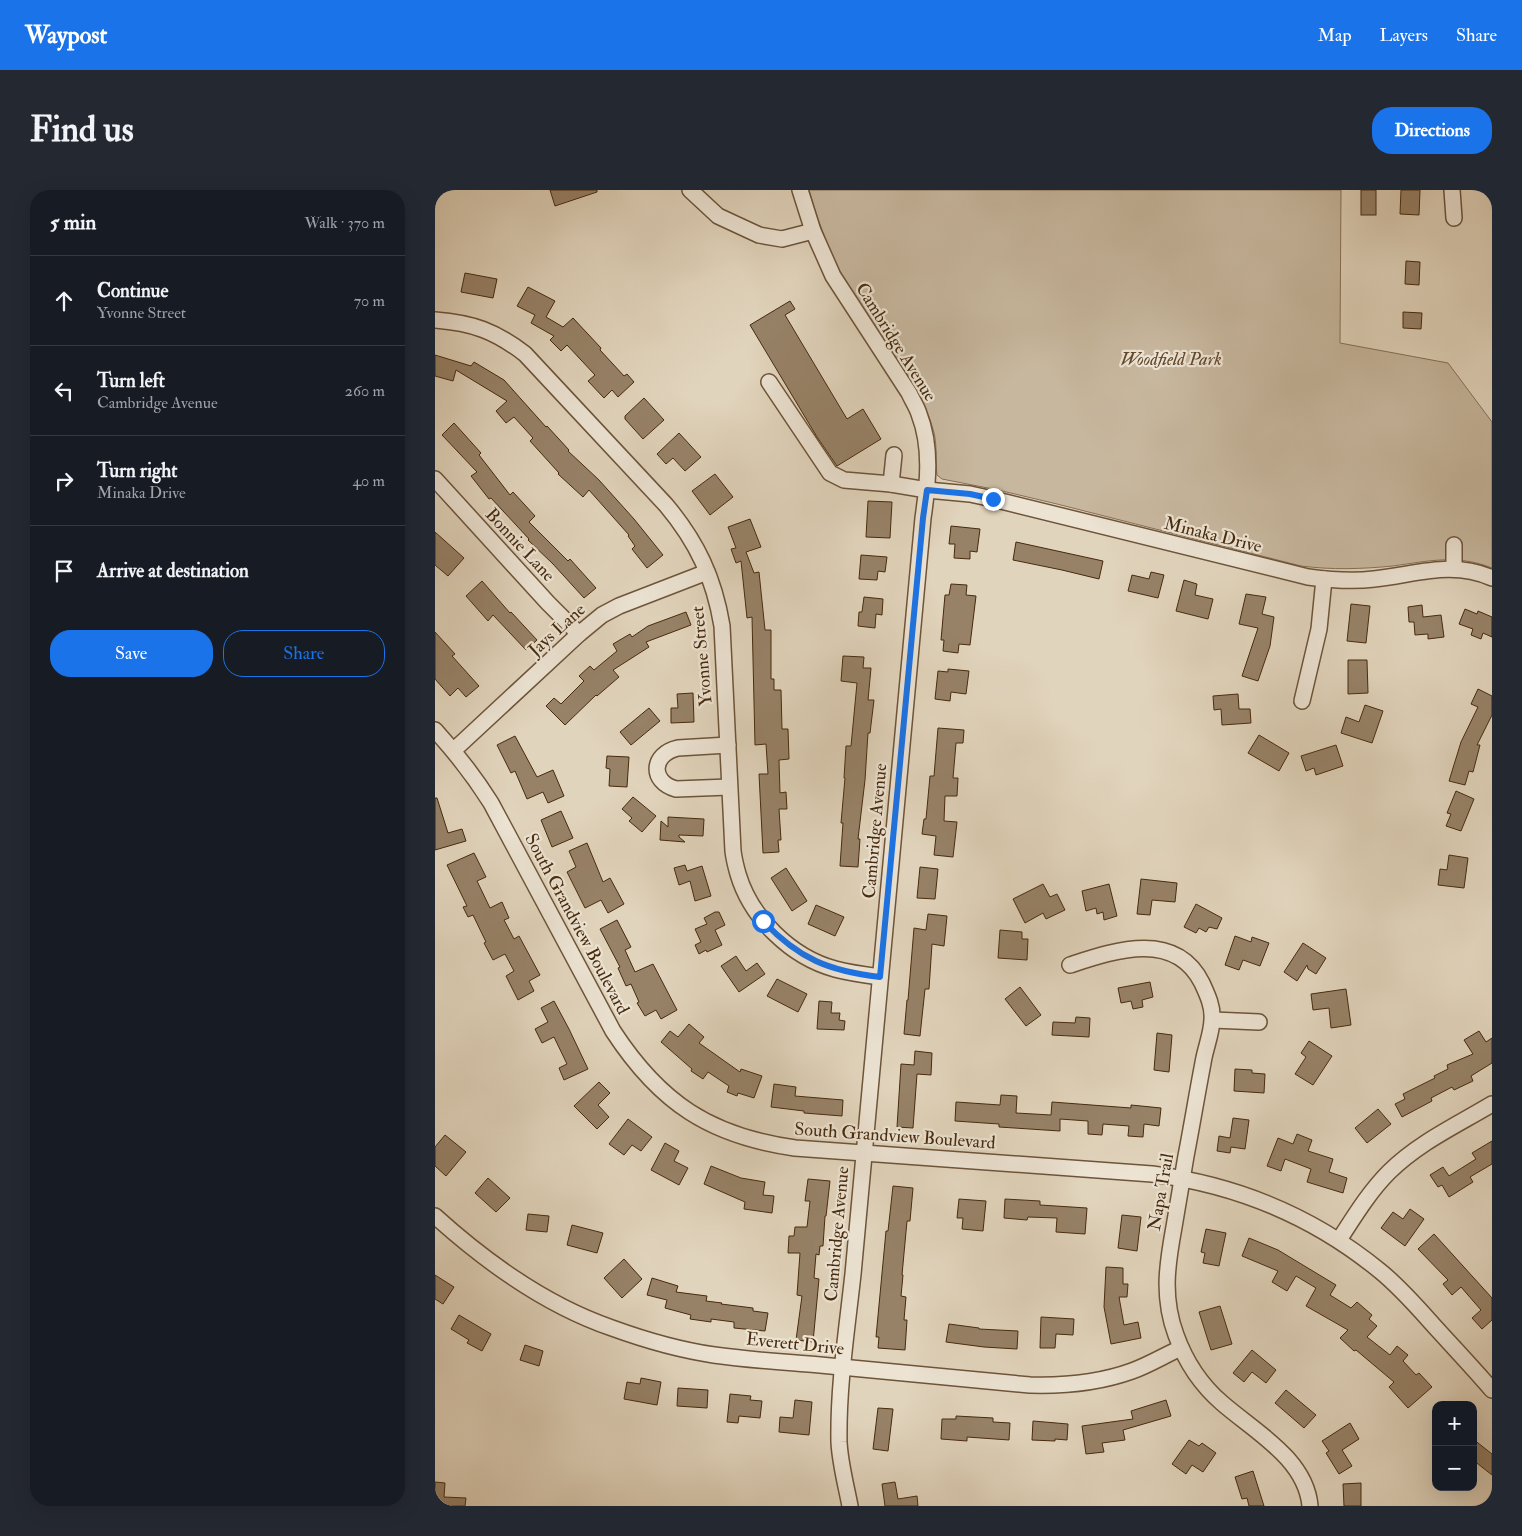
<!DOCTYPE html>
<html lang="en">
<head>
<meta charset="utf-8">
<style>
	body { margin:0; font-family:"IM FELL Double Pica",serif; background:#242831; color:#f1f3f6 }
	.controls { position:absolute; right:15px; bottom:15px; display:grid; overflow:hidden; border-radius:10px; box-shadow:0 5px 20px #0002 }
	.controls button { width:45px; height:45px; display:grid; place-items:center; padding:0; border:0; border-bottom:1px solid #363941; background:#171b24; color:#f1f3f6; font:25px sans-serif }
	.stop { position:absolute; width:15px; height:15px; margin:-11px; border:4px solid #1a73e8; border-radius:50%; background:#fff }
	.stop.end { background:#1a73e8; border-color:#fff; box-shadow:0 1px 5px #0008 }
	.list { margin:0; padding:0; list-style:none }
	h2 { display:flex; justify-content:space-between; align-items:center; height:65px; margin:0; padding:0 20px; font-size:21px }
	h2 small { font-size:16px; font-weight:400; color:#9ea1a6 }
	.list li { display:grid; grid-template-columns:32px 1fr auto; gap:15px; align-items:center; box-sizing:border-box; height:90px; padding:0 20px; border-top:1px solid #363941 }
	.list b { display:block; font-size:19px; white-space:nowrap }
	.list p { margin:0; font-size:16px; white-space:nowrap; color:#9ea1a6 }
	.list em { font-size:16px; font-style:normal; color:#9ea1a6 }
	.actions { display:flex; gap:10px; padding:15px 20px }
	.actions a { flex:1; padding:11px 0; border:1px solid #1a73e8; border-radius:20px; text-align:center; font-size:18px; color:#1a73e8 }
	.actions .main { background:#1a73e8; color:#fff }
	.icon { flex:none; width:28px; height:28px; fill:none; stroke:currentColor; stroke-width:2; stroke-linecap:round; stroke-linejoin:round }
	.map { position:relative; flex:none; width:1057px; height:1316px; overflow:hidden; border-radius:20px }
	header { display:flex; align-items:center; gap:30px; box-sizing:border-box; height:70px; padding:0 25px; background:#1a73e8; color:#fff }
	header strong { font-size:24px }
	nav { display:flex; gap:28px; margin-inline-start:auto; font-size:18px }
	.intro { display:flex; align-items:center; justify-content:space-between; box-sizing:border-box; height:120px; padding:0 30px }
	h1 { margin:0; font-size:35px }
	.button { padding:12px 22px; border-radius:20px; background:#1a73e8; color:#fff; font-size:18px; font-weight:700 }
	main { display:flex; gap:30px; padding:0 30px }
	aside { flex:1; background:#171b24; border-radius:20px; box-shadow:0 5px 20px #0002 }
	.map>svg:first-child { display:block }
	.green { fill:#c7b79e; stroke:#877056 }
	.building { fill:#978268; stroke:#472a0d }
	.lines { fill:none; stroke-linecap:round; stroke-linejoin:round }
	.minor-casing { stroke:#6e5439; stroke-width:18 }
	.minor { stroke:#ece3d3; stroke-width:15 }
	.route { stroke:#1a73e8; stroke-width:6 }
	.labels { text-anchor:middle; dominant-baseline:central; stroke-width:4.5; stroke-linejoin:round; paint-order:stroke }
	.street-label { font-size:18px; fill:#472a0d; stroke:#ece3d3 }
	.park-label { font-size:18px; font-style:italic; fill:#61462a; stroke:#ece3d3 }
</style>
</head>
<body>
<header>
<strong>Waypost</strong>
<nav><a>Map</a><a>Layers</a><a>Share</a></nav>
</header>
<div class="intro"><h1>Find us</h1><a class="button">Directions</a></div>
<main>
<aside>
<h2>5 min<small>Walk · 370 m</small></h2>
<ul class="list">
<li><svg class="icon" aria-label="ahead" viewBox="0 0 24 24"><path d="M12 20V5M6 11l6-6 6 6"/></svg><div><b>Continue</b><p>Yvonne Street</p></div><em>70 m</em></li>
<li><svg class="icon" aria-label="left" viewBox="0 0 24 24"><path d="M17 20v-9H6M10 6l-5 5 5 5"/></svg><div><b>Turn left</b><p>Cambridge Avenue</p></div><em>260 m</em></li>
<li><svg class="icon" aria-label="right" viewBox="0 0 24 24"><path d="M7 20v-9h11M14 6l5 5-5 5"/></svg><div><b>Turn right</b><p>Minaka Drive</p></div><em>40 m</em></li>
<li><svg class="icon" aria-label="arrive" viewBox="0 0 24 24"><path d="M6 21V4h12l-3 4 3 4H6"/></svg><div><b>Arrive at destination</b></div></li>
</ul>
<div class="actions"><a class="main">Save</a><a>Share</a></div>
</aside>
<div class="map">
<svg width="1057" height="1316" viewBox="0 0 1057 1316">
	<rect width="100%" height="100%" fill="#e1d4bc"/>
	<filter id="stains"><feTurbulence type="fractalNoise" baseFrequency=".004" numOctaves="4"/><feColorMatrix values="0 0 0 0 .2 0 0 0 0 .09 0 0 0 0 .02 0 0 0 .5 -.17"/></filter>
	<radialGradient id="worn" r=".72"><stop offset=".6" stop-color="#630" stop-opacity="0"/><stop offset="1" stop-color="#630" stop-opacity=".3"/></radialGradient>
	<!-- green -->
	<path class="green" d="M374,0H906L905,153L1013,173L1057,232V378C1022,364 994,371 958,376C927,379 897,380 866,376L622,314L563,300L507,289L502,285C500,268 503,252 497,236C486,198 458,167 437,135C418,106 398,73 387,40C382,27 378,13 374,0Z"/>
	<!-- building -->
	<g class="building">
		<path d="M115,0H162V2L120,16Z"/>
		<rect x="926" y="0" width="15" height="25"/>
		<path d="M966,0H985L984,25L965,24Z"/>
		<path d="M971,71L985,72L984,95L970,94Z"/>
		<path d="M30,83L62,89L58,108L26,102Z"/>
		<path d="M93,97L120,111L111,127L128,137L138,128L166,158L165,160L189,186L192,184L199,192L183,207L177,200L169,208L153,191L160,185L132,155L126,161L115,150L119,146L96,133L100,125L82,116Z"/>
		<path d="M355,111L360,119L350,125L412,229L428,219L446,249L402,276L382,247L315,135Z"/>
		<path d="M968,122L987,123L986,139L968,138Z"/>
		<path d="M0,165L36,176L39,172L69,190L111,237L112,236L134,260L133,261L164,290L199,329L228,365L212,378L197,359L200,356L193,346L194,345L154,300L148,307L123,284L124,283L95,251L98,248L79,227L71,233L61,221L72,211L21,180L18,191L0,186Z"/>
		<path d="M209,208L229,230L208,249L190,229V226Z"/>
		<path d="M19,233L46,263L44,265L75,305L78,302L100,326L94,332L133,371L135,369L161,398L149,408L118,374L93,350L94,349L56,308L54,309L36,286L42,282L7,245Z"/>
		<path d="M244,243L266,267L250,281L238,268L231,274L222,264Z"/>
		<path d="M280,284L298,307L275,325L257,301Z"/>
		<path d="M433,311L457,312L455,348L431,347Z"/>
		<path d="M315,329L326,357L311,362L319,383L324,382L330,440H336V489H339V500H346L347,539H353L354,569L344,570L345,603L351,602L352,619H344L346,650H343L344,662L328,663L324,584H333L331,554L320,555L317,427L312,428L306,371L301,373L296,359L301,358L293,337Z"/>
		<path d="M516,336L545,339L542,362L535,361V369L519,368L520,354H514Z"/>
		<path d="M0,342L29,368L13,386L0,375Z"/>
		<path d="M581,352L668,371L664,389L627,380L578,370Z"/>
		<path d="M426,365L452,367L450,382L443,381L442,390L424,389Z"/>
		<path d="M716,382L729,385L723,408L693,401L697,385L714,389Z"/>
		<path d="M749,390L762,394L760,405L778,409L773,429L741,421Z"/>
		<path d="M47,391L75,423L76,422L102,450L91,460L58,425L53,431L31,406Z"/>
		<path d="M516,394L532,395L531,405L541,406L535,455L524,454L523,463L508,461L509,450H506L510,405H514Z"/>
		<path d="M811,404L831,407L827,424L839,427L835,456L823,491L807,486L823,438L804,434Z"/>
		<path d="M429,407L448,409L447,425L441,424L440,438L423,436L424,422H427Z"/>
		<path d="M916,414L935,416L931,453L912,451Z"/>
		<path d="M987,415L988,427L1006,425L1009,447L993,449V444L980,445L979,432H974L973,417Z"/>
		<path d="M1030,419L1042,424L1043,421L1057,427V447L1048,443L1046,449L1036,445L1038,439L1024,434Z"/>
		<path d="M251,422L256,435L211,452L214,457L178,480L184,487L162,506L161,505L130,535L111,516L119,508L126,514L149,491L144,486L155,476L159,480L182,461L178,454L195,444L197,447L213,436Z"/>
		<path d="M0,442L20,464L17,466L44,496L31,507L23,498L15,506L0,489Z"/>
		<path d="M408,466L429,467L428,478H436L433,510H439L435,543H433L430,590L423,649H425L423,677L405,676L408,633H406L410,588H409L411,556H416L422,493L406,491Z"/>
		<path d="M913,470H932L933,503L913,504Z"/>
		<path d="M513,479L534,481L531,504L516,502L515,511L500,509L503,481L513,482Z"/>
		<path d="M1043,499L1057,506V525L1042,555H1045L1038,582L1034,581L1030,595L1014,591L1026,552L1043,517L1036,514Z"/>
		<path d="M258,503L259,532L236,533V518H243L242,504Z"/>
		<path d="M803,504L804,519H815L816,533L787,535L786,519L779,520L778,506Z"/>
		<path d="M930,515L948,521L937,553L906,543L911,527L924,532Z"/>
		<path d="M214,518L225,531L196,555L185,542Z"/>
		<path d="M503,538L529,540L528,553H521L518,588H523L522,606H510L509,631L522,632L518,667L499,665L501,646L487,644L489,629H491L495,586H499Z"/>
		<path d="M824,545L854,563L844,581L813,563Z"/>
		<path d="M80,546L102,587L118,580L129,606L113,613L108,602L92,609L80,581L76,583L62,555Z"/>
		<path d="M901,555L908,576L881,585L879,578L871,581L866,566Z"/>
		<path d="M172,566L194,567L192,597L174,596L175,579L171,578Z"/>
		<path d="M1021,601L1039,609L1026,641L1011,636L1016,624L1012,623Z"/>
		<path d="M198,607L221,626L207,642L194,631L197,628L187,619Z"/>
		<path d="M0,608H2L13,643L27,639L31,651L0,660Z"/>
		<path d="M126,621L138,648L117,657L106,630Z"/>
		<path d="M233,627L269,629L268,646L244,645V647L250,652L225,650L226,631L233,637Z"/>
		<path d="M152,653L168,692L175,688L189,714L173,723L166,710L150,718L132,682L141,677L134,661Z"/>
		<path d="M39,663L51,687L42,691L55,718L67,712L74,728L69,730L79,749L84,746L105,785L94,791L99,801L83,810L71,786L79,781L70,764L58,770L49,753L51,752L38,725L33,727L28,717L32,716L12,675Z"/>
		<path d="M1014,665L1033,668L1029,698L1003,695L1005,679L1012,680Z"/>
		<path d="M250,675L252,681L267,676L276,706L260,711L255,691L244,695L239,678Z"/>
		<path d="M485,677L503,679L500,709L482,708Z"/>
		<path d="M351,678L372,711L357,721L336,688Z"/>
		<path d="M706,689L742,693L740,712L717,710L715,725L702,724Z"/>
		<path d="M608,694L615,707L622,704L630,720L611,729L608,723L590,733L578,709Z"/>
		<path d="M674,694L682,726L669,730L668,722L662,724L661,718L651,721L647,701Z"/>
		<path d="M761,714L787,728L782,739L774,737L771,742L764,738L761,743L749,737Z"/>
		<path d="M381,715L409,727L400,746L373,734Z"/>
		<path d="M280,722H284L290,735L280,740L287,755L272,762L271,760L264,764L260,755L266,752L260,739L272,734L269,728Z"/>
		<path d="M493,724L512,726L509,756L497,754L494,799H490L485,846L469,844L472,810H473L479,738L491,740Z"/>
		<path d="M182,730L196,757L190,760L200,782L218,774L242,820L226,829L221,820L210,826L202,813L204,812L196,794L191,796L183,778L185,777L165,739Z"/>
		<path d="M565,740L587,742V749H593L592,770L563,768Z"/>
		<path d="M800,746L816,752L817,747L834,753L825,776L808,770L804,780L790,775Z"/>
		<path d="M868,753L891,768L881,784L873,779L872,775L862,791L849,782Z"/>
		<path d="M301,766L311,781L322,773L330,784L304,802L286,776Z"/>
		<path d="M342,789L372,804L363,822L332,806Z"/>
		<path d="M715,792L718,807L707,810L708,817L698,819L696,811L686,813L683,798Z"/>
		<path d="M585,797L606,825L591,836L570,809Z"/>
		<path d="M911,799L916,835L896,838L894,818L878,820L876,804Z"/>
		<path d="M119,811L134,839L153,879L129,890L124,878L132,874L119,847L107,853L100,839L113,832L106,818Z"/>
		<path d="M384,811L397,812L396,823H405L404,830L410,831L409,840L382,839Z"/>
		<path d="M641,827L655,828L654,847L617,845L618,832L640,833Z"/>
		<path d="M254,834L269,847L264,853L305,882L306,879L327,886L319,908L303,903L302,906L292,902L294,896L273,882L268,889L256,881L257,879L226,852L235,841L243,847Z"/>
		<path d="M1044,841L1051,852L1057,848V873L1036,886L1038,891L1019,900L1017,897L996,908L997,911L967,927L960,914L970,909L968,904L1000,888L999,886L1013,879L1012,875L1038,864L1029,850Z"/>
		<path d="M722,843L737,845L734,882L719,880Z"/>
		<path d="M874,851L897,866L878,895L860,884L871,867L866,863Z"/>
		<path d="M480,861L497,863L496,885L482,884L478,938L462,937L466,874L479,875Z"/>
		<path d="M800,879L817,880V883L830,884L829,903L799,901Z"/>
		<path d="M164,892L175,903L163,915L174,927L162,939L139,916Z"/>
		<path d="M339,894L361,897L360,906L408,910L407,926L369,923V921L336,917Z"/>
		<path d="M566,905L582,906L581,923L616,925L617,912L696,918V915L726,918L724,936L709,934L708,947L693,946L694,936L668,934L667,945L653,944V931L625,929V941L564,937V934L520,931L521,912L565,915Z"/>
		<path d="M943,919L956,934L932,953L920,938Z"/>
		<path d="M798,928L814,930L810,959L796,957L795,963L782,961L784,946L795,948Z"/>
		<path d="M193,929L217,947L206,961L197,955L189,965L174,954Z"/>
		<path d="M862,944L877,950L873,961L898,969L894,982L912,988L908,1003L872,992L876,979L850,969L846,981L832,976L843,948L858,954Z"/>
		<path d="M10,945L31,962L11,986L0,976V957Z"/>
		<path d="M1057,951V974L1035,987L1038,992L1014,1007L1007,995L1003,997L995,985L1008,977L1014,986L1041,969L1037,963Z"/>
		<path d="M230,953L244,961L239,971L253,978L244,995L216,980Z"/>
		<path d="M276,976L306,988L330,992L328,1005L339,1006L337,1023L309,1019L310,1012L269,994Z"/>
		<path d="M53,988L75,1008L61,1022L40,1003Z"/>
		<path d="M373,989L395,991L391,1026H390L388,1056H385L384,1065L381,1064L379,1088L384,1089L378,1152L361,1150L367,1106L362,1105L365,1063H353L354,1046H359L360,1037H372L375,1011H370Z"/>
		<path d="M458,996L478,998L475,1031H472L467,1085H468L466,1106L471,1107L469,1130H472L470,1160L443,1158L444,1147H441L451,1041H453Z"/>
		<path d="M524,1009L551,1011L548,1041L527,1039L528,1028H522Z"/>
		<path d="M570,1009L605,1011V1015L652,1018L650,1044L621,1042L622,1028L593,1027L592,1030L569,1028Z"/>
		<path d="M975,1019L989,1029L970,1056L946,1038L958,1022L968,1029Z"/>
		<path d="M93,1024L114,1026L112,1042L91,1040Z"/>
		<path d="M687,1025L706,1027L702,1061L683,1058Z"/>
		<path d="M137,1035L168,1043L162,1063L132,1055Z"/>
		<path d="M771,1039L791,1043L784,1076L768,1073L770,1063L766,1062Z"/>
		<path d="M999,1044L1057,1108V1130L1047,1139L1037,1128L1046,1120L1026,1097L1017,1105L1008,1094L1013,1090L983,1059Z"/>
		<path d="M814,1048L843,1060L901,1095L895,1105L916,1118L922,1112L937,1125L934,1129L942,1136L932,1147L955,1165L962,1156L973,1165L968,1171L981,1185L984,1183L997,1197L973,1218L954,1197L959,1192L921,1160L919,1161L905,1148L913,1140L871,1116L881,1098L861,1086L852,1101L837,1092L843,1081L807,1066Z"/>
		<path d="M189,1069L207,1089L187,1108L169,1088Z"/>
		<path d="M671,1077L688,1078V1094H693L692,1107H684L689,1135L703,1132L706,1148L676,1154L669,1117Z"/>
		<path d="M0,1085L19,1097L8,1114L0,1109Z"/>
		<path d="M217,1088L243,1096L241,1102L272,1106L271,1111L287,1113L286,1114L318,1118V1121L333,1123L330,1141L299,1138V1132L276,1129V1132L255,1129L256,1125L230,1118L232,1110L212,1105Z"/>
		<path d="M785,1116L797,1154L776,1160L764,1122Z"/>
		<path d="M24,1125L56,1144L47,1161L32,1153L34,1150L16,1139Z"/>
		<path d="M606,1127L639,1129L638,1145L621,1144L620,1158H605Z"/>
		<path d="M514,1134L544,1138V1139L583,1141L582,1159L549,1157L511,1152Z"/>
		<path d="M90,1155L108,1161L104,1176L85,1170Z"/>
		<path d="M817,1160L841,1180L831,1193L817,1182L809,1192L798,1183Z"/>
		<path d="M206,1188L226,1192L222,1215L189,1209L192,1192L205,1194Z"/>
		<path d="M243,1198L273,1200L272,1218L242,1216Z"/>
		<path d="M851,1200L881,1225L869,1238L840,1213Z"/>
		<path d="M295,1204L316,1206L315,1210L327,1211L325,1228L304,1226L303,1233L292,1232Z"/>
		<path d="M360,1210L377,1212L374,1245L344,1242L345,1227L358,1228Z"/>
		<path d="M731,1210L736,1226L688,1240L690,1250L667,1253L669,1262L651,1264L647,1236L698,1229L696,1221Z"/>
		<path d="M443,1218L458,1219L453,1261L438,1259Z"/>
		<path d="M521,1226L558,1228V1232L575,1233L574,1250L532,1247V1251L506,1249L507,1229H521Z"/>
		<path d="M598,1231L633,1234L632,1250L620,1249V1251L597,1250Z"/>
		<path d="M915,1233L924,1249L907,1260L917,1276L904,1284L891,1263L894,1261L887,1251Z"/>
		<path d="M1038,1249L1057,1264V1285L1038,1270Z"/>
		<path d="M754,1250L764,1256L767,1253L781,1263L768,1282L757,1275L751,1284L737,1274Z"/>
		<path d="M818,1281L829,1316H814L812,1308L807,1309L800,1287Z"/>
		<path d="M0,1292L10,1293L9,1307L31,1308L30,1316H0Z"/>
		<path d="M460,1292L463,1309L482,1306L483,1316H450L447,1294Z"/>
		<path d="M926,1293V1316H909L908,1294Z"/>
	</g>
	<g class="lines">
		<defs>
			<g id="minor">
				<path d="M255,0L283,26L324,45L347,49L378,41"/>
				<path d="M365,0L378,41L398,86L474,203C477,210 482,217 484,224C497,257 493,294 488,328L418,1084C412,1139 403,1196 404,1252C405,1273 411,1295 415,1316"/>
				<path d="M1017,0L1019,28"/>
				<path d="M0,130C38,133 60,141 90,164L231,315C262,352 279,388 287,436L298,661C299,669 301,677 303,684C316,728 356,767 400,779C415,783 430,785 445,787"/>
				<path d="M334,192L395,283L409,290L456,294L492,300L535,304L558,309L873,387C895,390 917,392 939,389C980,385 1016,370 1057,388"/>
				<path d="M0,289L113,413L144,444"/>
				<path d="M456,294L459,265"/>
				<path d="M1019,379V355"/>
				<path d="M867,511L884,439L889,389"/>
				<path d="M0,540C21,563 39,586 56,613L178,841C225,913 275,946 360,958L717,984C803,995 878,1026 945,1081C966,1098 983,1118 1001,1138C1020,1159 1039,1179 1057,1200"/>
				<path d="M293,555L243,558C216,564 215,592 241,599L294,597"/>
				<path d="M19,560L144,444L167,425L184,416L272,382"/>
				<path d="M635,775C678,761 740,739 767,793C772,804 778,816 777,829C777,843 770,859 768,873C762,904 757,935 751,966C747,990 743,1013 739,1037C732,1075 727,1107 741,1145C750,1170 766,1195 787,1213C819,1241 871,1269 875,1316"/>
				<path d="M778,830L824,832"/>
				<path d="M0,1026C52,1073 110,1115 177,1138C210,1150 245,1160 279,1165C314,1170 350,1172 385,1175C455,1182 525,1188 595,1195C631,1196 664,1193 697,1181C714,1175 730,1165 746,1158"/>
				<path d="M904,1050C919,1027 934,1002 954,982C983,953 1022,935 1057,914"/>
			</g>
		</defs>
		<!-- minor casing -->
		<use href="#minor" class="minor-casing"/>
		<!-- minor -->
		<use href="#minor" class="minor"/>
	</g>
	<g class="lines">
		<!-- route -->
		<path class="route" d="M328,731C364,769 394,781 445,787L488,328L492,300L535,304L558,309"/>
	</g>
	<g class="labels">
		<!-- street labels -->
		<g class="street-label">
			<text transform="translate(461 152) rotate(58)">Cambridge Avenue</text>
			<text transform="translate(778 345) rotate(14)">Minaka Drive</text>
			<text transform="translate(85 355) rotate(47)">Bonnie Lane</text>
			<text transform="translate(122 440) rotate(-42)">Jays Lane</text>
			<text transform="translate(267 466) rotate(-95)">Yvonne Street</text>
			<text transform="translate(440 641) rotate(-85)">Cambridge Avenue</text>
			<text transform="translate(142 734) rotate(62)">South Grandview Boulevard</text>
			<text transform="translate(460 946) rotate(4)">South Grandview Boulevard</text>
			<text transform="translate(726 1002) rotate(-80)">Napa Trail</text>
			<text transform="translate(402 1044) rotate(-85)">Cambridge Avenue</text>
			<text transform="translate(360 1154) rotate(6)">Everett Drive</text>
		</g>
		<!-- park labels -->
		<g class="park-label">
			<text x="736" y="169">Woodfield Park</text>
		</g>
	</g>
	<rect width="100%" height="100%" filter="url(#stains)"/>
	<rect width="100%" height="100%" fill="url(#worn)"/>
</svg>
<div class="controls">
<button>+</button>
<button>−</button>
</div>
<div class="stop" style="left:328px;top:731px"></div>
<div class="stop end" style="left:558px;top:309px"></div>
</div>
</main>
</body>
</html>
